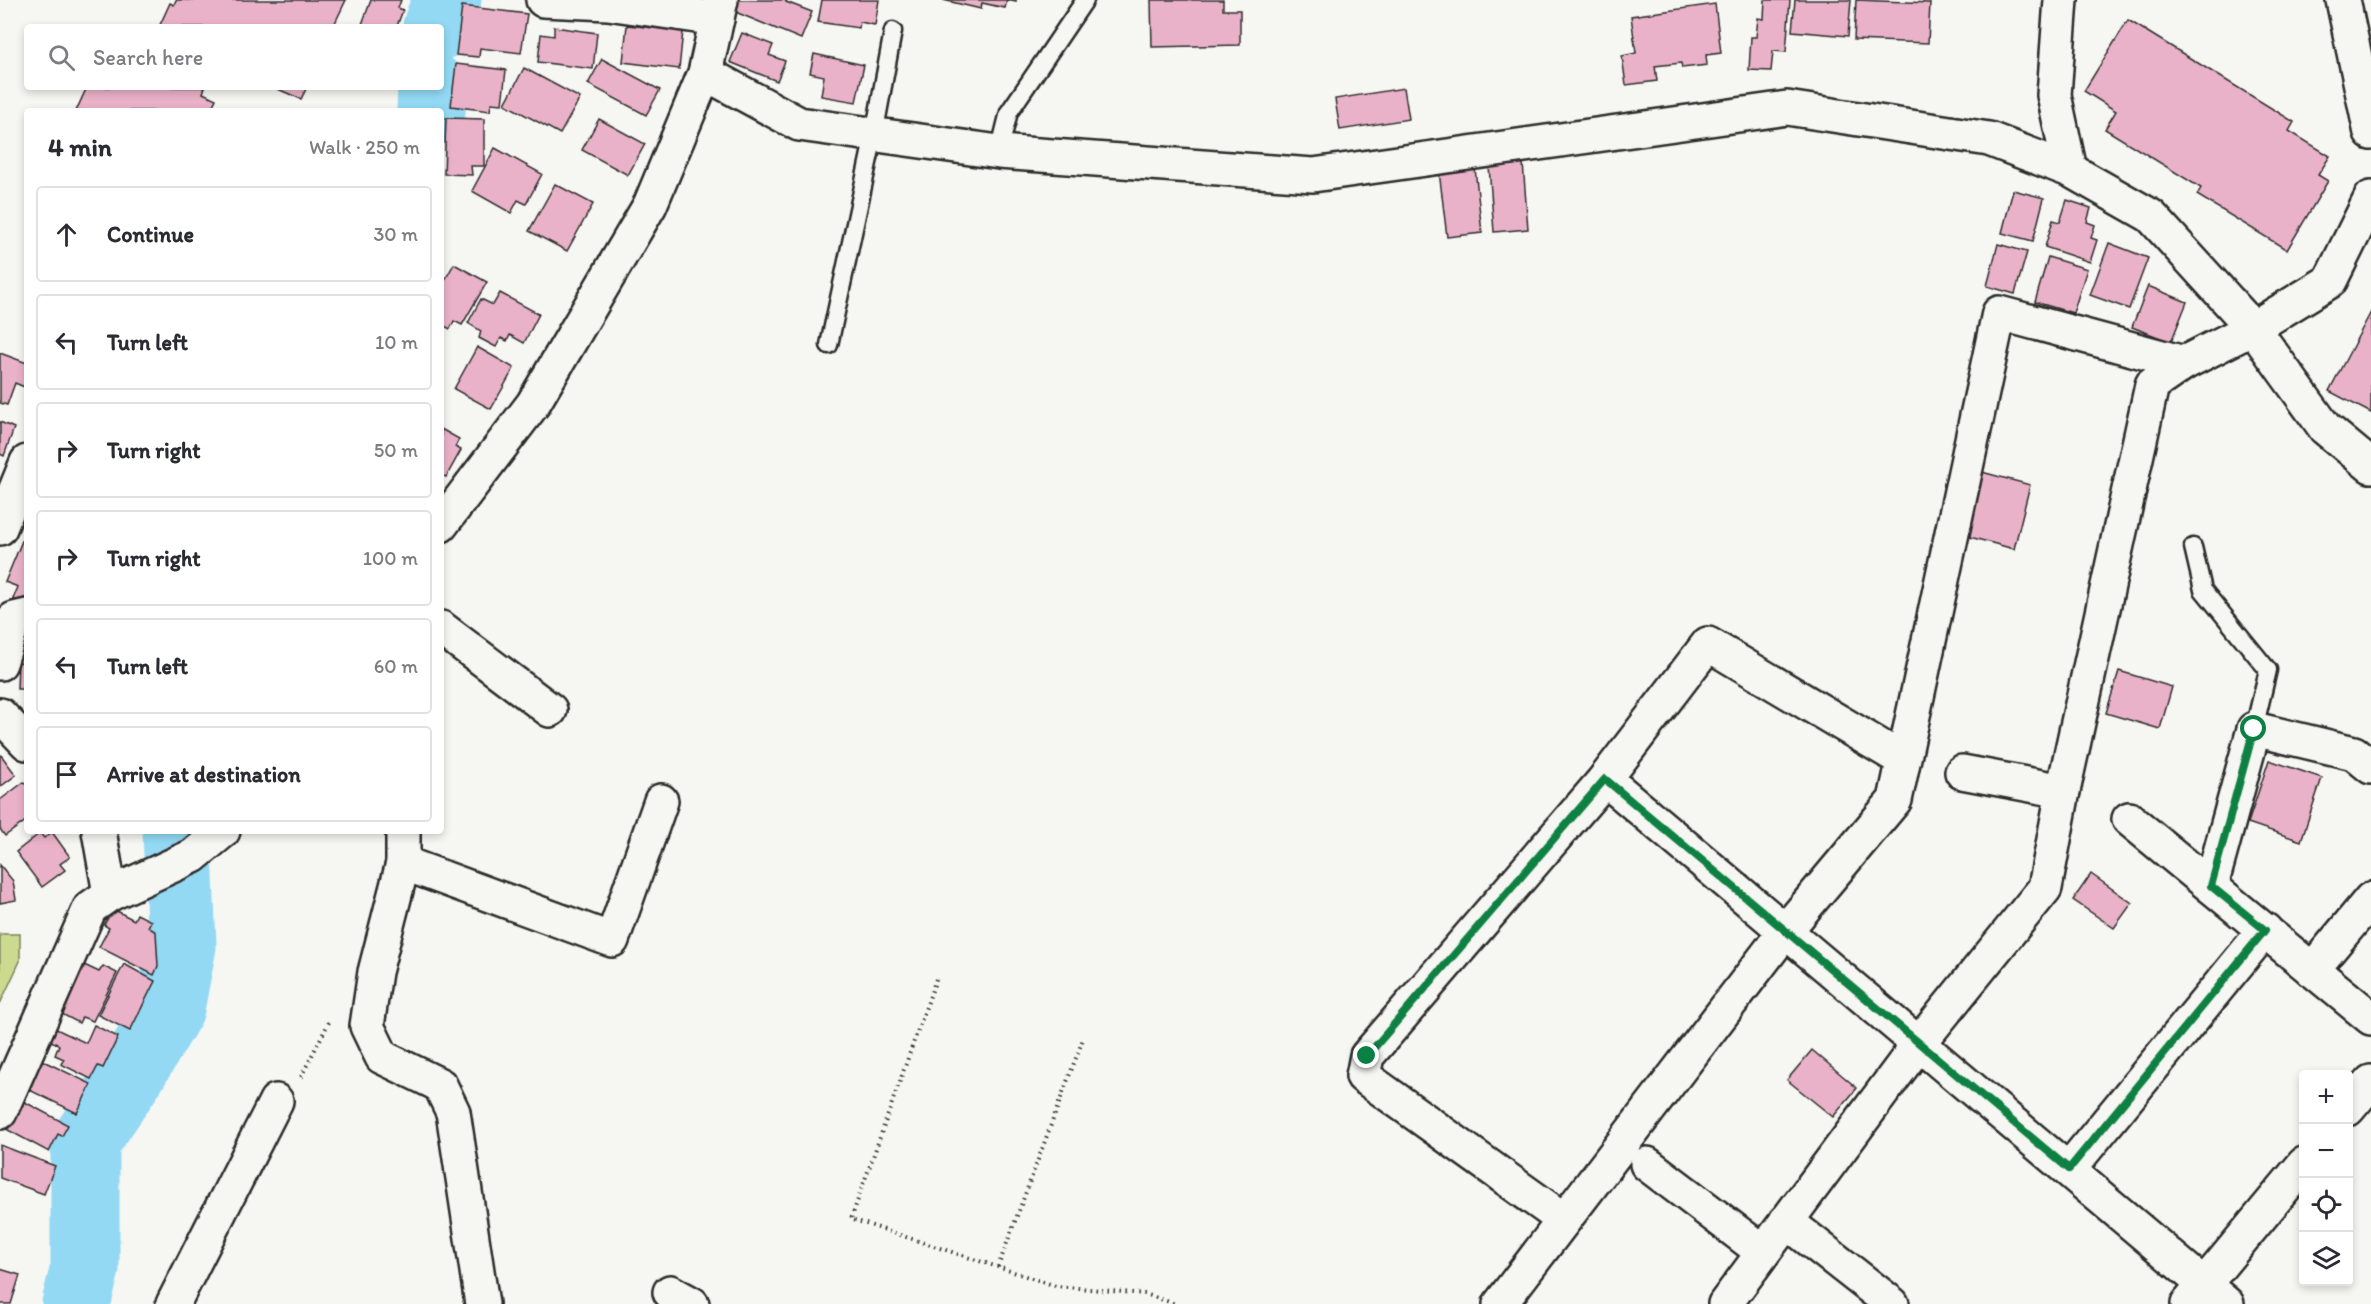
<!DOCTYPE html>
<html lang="en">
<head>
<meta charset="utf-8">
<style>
	body { margin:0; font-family:Itim,sans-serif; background:#f7f7f7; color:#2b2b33 }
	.controls { position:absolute; right:18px; bottom:18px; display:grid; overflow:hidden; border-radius:6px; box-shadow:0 3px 9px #0003 }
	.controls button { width:54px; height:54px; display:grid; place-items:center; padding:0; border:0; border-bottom:2px solid #e1e1e2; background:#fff; color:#2b2b33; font:30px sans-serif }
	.stop { position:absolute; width:18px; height:18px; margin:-14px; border:4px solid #0b8043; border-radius:50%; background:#fff }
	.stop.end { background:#0b8043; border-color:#fff; box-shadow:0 2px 6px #0008 }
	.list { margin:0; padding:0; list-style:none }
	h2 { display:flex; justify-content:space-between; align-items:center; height:78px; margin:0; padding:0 24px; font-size:26px }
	h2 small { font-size:20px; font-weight:400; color:#7c7c81 }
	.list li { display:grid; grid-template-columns:39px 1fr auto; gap:18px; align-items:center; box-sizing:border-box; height:96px; margin:0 12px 12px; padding:0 12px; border:2px solid #e1e1e2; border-radius:6px }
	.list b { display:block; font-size:22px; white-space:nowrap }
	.list em { font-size:20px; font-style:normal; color:#7c7c81 }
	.icon { flex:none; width:33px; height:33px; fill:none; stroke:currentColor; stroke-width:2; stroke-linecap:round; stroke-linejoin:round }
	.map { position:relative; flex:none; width:2371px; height:1304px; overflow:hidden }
	.search { position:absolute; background:#fff; box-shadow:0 3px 9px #0003; left:24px; top:24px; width:420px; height:66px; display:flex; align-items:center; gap:15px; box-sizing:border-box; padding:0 21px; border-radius:6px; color:#7c7c81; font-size:22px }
	.panel { position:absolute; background:#fff; box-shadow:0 3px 9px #0003; left:24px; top:108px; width:420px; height:726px; border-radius:6px }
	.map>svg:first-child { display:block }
	.green { fill:#cbda8e; stroke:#7b825c; stroke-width:1.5 }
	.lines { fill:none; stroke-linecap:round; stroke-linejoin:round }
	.river { stroke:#93d9f4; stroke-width:69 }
	.building { fill:#eab2c8; stroke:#2b2b2b; stroke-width:1.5 }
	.lane-casing { stroke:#2b2b2b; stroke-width:21 }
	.street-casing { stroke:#2b2b2b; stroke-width:38 }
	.path { stroke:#2b2b2b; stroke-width:4; stroke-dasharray:1.5 4.5; stroke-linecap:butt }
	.lane { stroke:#f6f6f2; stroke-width:16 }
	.street { stroke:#f6f6f2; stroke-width:33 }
	.route { stroke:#0b8043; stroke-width:8 }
</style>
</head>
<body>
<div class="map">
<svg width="2371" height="1304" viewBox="0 0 2371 1304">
	<rect width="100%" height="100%" fill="#f6f6f2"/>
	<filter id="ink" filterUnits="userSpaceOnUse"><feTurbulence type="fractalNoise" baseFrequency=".0167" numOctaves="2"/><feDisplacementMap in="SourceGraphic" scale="12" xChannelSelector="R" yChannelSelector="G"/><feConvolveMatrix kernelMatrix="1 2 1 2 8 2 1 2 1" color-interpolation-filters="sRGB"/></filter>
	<g filter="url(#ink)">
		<!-- green -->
		<path class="green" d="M0,934H20V961L0,1004Z"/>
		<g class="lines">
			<!-- river -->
			<g class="river">
				<path d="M437,27L447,0"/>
				<path d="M431,111L432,87"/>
				<path d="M76,1304L85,1268V1142L129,1077L170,1008L182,946L177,831"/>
			</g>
		</g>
		<!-- building -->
		<g class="building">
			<path d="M176,0H346L333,27H308L301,24L300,27H159L170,3L174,5Z"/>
			<path d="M371,0H401L398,8L403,10L397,26L400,27H361Z"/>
			<path d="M731,0H787L786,2L812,12L801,39L728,9Z"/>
			<path d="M822,0H879L875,25L860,22L859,28L818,22Z"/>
			<path d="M943,0H1016V2L1007,0L1005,8L982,3L981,9Z"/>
			<path d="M1151,0H1223V10H1240V45L1152,47Z"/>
			<path d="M1765,0H1790L1786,52L1773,51L1771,71L1749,70L1751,37H1756L1758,18L1764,19Z"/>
			<path d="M1795,0H1851L1848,36L1792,31Z"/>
			<path d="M1856,0L1930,3L1928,43L1854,40Z"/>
			<path d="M1715,4L1721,53L1706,55L1707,65L1682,68L1681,63L1655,66L1657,81L1626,85L1622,56L1636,53L1631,16Z"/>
			<path d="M462,6L527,14L521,53L480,48L479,57L456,55Z"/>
			<path d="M2128,20L2294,122L2289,131L2330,156L2318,175L2328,181L2287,250L2197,195L2201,188L2105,129L2116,111L2084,91Z"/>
			<path d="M627,25L683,31L679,69L623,62Z"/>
			<path d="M554,27L597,33L593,69L538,62L541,34L554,36Z"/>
			<path d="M742,33L773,45L769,55L785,61L777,81L730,62Z"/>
			<path d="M814,54L864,65L856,102L821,96L824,76L810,73Z"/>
			<path d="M602,59L660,90L646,115L588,84Z"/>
			<path d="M456,64L506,70L502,104L491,103L490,111L451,106Z"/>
			<path d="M524,68L580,98L560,134L505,104Z"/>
			<path d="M87,87H205L203,93L216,99L210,111H76Z"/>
			<path d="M273,87H307L301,99Z"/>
			<path d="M1404,88L1409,119L1340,130L1335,99Z"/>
			<path d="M446,118L484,119V166H471L472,175L444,174Z"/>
			<path d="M599,119L645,144L628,175L582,150Z"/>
			<path d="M495,148L542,174L526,204L518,200L511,213L472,191Z"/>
			<path d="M1523,163L1528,229L1494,232L1489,166Z"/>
			<path d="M1475,168L1482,233L1447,237L1439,171Z"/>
			<path d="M555,184L593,204L567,251L529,231Z"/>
			<path d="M2013,190L2044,198L2033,241L2002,233Z"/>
			<path d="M2067,200L2091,208L2087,222L2095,225L2091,238L2097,240L2090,262L2045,247L2053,220L2060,222Z"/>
			<path d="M2109,243L2148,258L2129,309L2090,295Z"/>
			<path d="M1998,244L2027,252L2015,294L1987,286Z"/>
			<path d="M2048,257L2087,269L2073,313L2035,302Z"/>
			<path d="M454,264L487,282L462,325L454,321L450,329L441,324V287Z"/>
			<path d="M2148,286L2187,302L2171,342L2132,327Z"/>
			<path d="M500,293L539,314L524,343L510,335L507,341L501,338L496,347L479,338L481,331L468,323L481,299L493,305Z"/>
			<path d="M2371,312V413L2329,391Z"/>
			<path d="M477,347L514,368L491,409L454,389Z"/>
			<path d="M0,353L27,363V388L15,383L7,405L0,403Z"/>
			<path d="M0,422L14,428L4,456L0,454Z"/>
			<path d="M441,429L459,439L455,447L461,450L446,477L441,475Z"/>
			<path d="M1982,472L2030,485L2014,549L1966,536Z"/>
			<path d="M27,538V597L18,601L13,599L18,587L5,582L22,541L26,542Z"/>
			<path d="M27,648V689H17L18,662L26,663Z"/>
			<path d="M2119,671L2172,687L2160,729L2106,713Z"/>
			<path d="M1,755L16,775L0,787V756Z"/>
			<path d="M2269,760L2322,778L2301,841L2248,823Z"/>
			<path d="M24,782L27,785V820L5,836L0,829V800Z"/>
			<path d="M52,832L70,857L60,864L65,870L42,887L16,852L40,833L44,838Z"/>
			<path d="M0,865L13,881L16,900L0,903Z"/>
			<path d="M2091,874L2132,903L2114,928L2073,900Z"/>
			<path d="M113,909L134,920L137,914L151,921L148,927L156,932L158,966L154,975L99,947L109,928L104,925Z"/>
			<path d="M80,963L99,972L103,966L117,973L93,1021L82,1017L79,1023L56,1011Z"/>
			<path d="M124,964L155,981L130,1031L98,1015Z"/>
			<path d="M94,1025L118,1037L103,1068L98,1066L91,1079L61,1064L64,1059L55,1055L59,1045L45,1038L50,1026L86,1043Z"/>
			<path d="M1812,1050L1857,1088L1833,1117L1787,1080Z"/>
			<path d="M35,1057L91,1084L77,1113L21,1086Z"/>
			<path d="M21,1100L68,1125L62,1136L58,1134L49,1152L6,1129Z"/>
			<path d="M0,1145L55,1166L44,1194L0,1178Z"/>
			<path d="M0,1269L20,1275L11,1304H0Z"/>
		</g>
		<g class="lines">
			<defs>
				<g id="lane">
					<path d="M999,152L1009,112L1085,0"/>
					<path d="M829,345L874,135L893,31"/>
					<path d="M2193,547L2203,590L2268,670L2254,729"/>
				</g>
				<g id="street">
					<path d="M543,0L608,3L717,19"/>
					<path d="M2061,0L2054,95L2070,170"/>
					<path d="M2343,0L2371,133"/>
					<path d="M705,73L799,124L999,152L1313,175L1787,108L1989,139L2070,170L2151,216L2253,328L2325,428L2371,466"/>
					<path d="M441,525L533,404L650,205L705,73L721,0"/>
					<path d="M0,528L27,462"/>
					<path d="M441,628L550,710"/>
					<path d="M0,663L14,619L27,616"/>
					<path d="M0,715L27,743"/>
					<path d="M1962,772L2063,791"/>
					<path d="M1605,779L2227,1304"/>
					<path d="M2129,819L2371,1018"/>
					<path d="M99,831L110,894"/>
					<path d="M403,831V863L375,972L367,1026L382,1057L440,1085L453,1112L482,1304"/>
					<path d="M403,863L612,940L661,801"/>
					<path d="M2211,886L2254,729L2354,753L2371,767"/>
					<path d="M2312,970L2371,899"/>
					<path d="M2348,1109L2371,1082"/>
					<path d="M0,1112L90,908L110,894L193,856L223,831"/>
					<path d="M1647,1164L1763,1252"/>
					<path d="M2069,1169L2265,930"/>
					<path d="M1564,1220L1363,1076L1367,1056L1605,779L1708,644L1903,760"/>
					<path d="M1786,1221L1892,1304"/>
					<path d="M670,1292L692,1304"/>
					<path d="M173,1304L276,1101"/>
					<path d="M1500,1304L1786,930L1895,800L1999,313L2184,363"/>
					<path d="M1725,1304L1920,1042L2045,888L2063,791L2152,385L2184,363L2253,328L2330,281L2371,198"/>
					<path d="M2188,1304L2304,1164"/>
				</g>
			</defs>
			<!-- lane casing -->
			<use href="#lane" class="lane-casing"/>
			<!-- street casing -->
			<use href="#street" class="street-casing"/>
			<!-- path -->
			<g class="path">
				<path d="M936,979L851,1219L1056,1286L1145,1294L1176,1304"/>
				<path d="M301,1077L329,1022"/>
				<path d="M998,1267L1083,1039"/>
			</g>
			<!-- lane -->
			<use href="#lane" class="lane"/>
			<!-- street -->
			<use href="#street" class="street"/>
		</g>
	</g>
	<g class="lines" filter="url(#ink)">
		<!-- route -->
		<path class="route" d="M1367,1056L1605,779L2069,1169L2265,930L2211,886L2254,729"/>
	</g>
</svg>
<div class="controls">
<button>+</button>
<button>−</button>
<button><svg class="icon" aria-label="locate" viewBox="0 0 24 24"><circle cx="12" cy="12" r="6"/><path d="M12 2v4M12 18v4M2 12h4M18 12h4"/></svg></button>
<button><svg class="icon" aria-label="layers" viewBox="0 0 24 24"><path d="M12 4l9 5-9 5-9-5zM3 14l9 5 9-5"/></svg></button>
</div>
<div class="stop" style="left:2254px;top:729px"></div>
<div class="stop end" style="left:1367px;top:1056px"></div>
<div class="search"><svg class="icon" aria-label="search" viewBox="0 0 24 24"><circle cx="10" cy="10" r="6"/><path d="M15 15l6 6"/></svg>Search here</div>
<section class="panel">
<h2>4 min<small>Walk · 250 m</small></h2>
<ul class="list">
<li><svg class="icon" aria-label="ahead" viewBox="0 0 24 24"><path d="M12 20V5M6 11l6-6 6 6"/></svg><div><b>Continue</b></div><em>30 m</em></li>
<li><svg class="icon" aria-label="left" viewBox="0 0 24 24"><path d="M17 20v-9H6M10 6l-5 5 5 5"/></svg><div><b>Turn left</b></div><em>10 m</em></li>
<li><svg class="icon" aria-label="right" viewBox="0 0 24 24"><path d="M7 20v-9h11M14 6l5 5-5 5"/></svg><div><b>Turn right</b></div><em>50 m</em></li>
<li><svg class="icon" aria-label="right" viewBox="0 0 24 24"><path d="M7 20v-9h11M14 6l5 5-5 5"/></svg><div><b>Turn right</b></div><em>100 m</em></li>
<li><svg class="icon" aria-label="left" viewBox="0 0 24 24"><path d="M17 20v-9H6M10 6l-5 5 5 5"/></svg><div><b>Turn left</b></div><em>60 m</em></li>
<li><svg class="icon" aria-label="arrive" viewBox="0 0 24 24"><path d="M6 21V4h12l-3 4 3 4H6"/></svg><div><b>Arrive at destination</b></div></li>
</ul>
</section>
</div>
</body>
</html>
